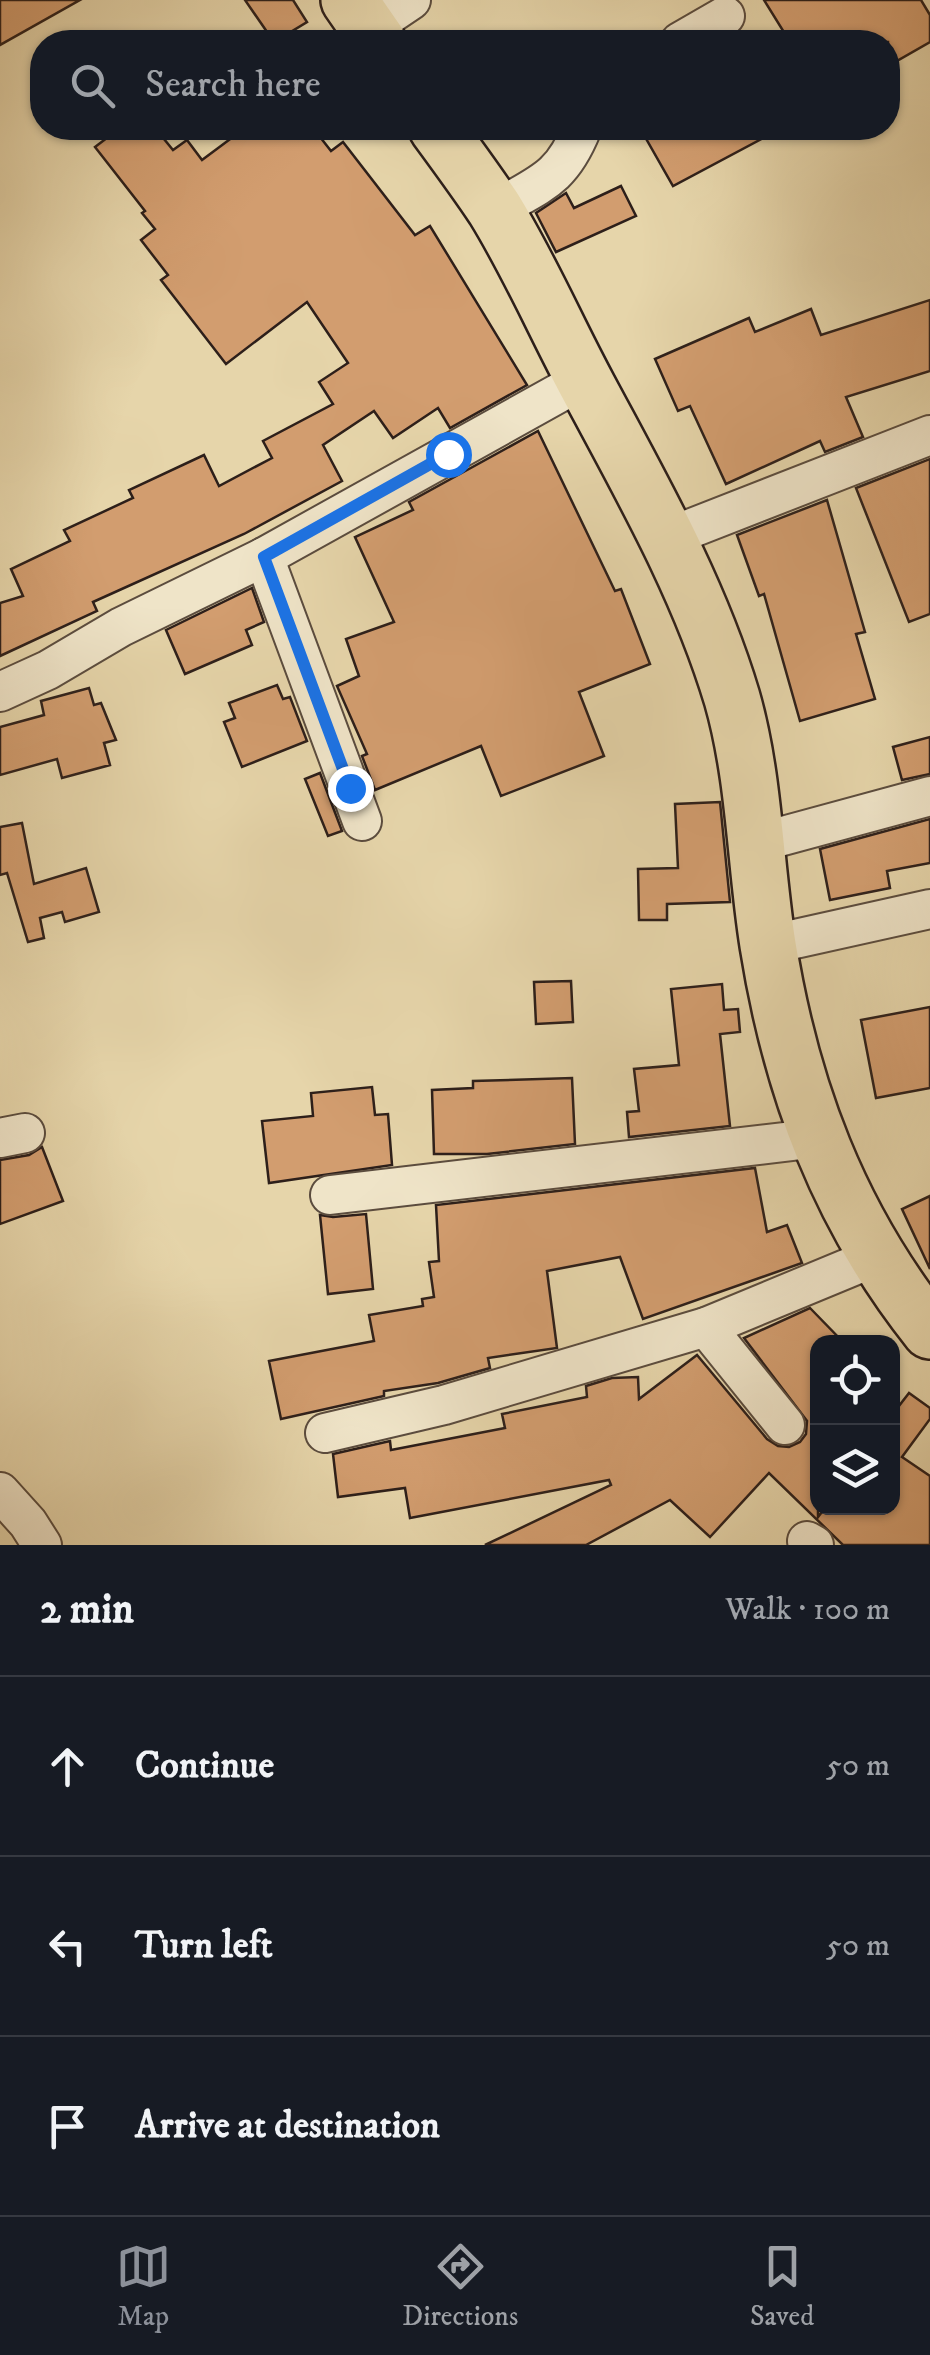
<!DOCTYPE html>
<html lang="en">
<head>
<meta charset="utf-8">
<style>
	body { margin:0; font-family:"IM FELL DW Pica",serif; background:#242831; color:#f1f3f6 }
	.controls { position:absolute; right:30px; bottom:30px; display:grid; overflow:hidden; border-radius:20px; box-shadow:0 2px 8px #0004 }
	.controls button { width:90px; height:90px; display:grid; place-items:center; padding:0; border:0; border-bottom:2px solid #363941; background:#171b24; color:#f1f3f6; font:50px sans-serif }
	.stop { position:absolute; width:30px; height:30px; margin:-22px; border:8px solid #1a73e8; border-radius:50%; background:#fff }
	.stop.end { background:#1a73e8; border-color:#fff; box-shadow:0 2px 10px #0008 }
	.list { margin:0; padding:0; list-style:none }
	h2 { display:flex; justify-content:space-between; align-items:center; height:130px; margin:0; padding:0 40px; font-size:42px }
	h2 small { font-size:32px; font-weight:400; color:#9ea1a6 }
	.list li { display:grid; grid-template-columns:65px 1fr auto; gap:30px; align-items:center; box-sizing:border-box; height:180px; padding:0 40px; border-top:2px solid #363941 }
	.list b { display:block; font-size:38px; white-space:nowrap }
	.list em { font-size:32px; font-style:normal; color:#9ea1a6 }
	.icon { flex:none; width:55px; height:55px; fill:none; stroke:currentColor; stroke-width:2; stroke-linecap:round; stroke-linejoin:round }
	.map { position:relative; flex:none; width:930px; height:1545px; overflow:hidden }
	.search { position:absolute; background:#171b24; box-shadow:0 2px 8px #0004; left:30px; right:30px; top:30px; height:110px; display:flex; align-items:center; gap:25px; box-sizing:border-box; padding:0 35px; border-radius:40px; color:#9ea1a6; font-size:38px }
	.sheet { height:670px; background:#171b24 }
	nav { display:flex; justify-content:space-around; align-items:center; box-sizing:border-box; height:140px; border-top:2px solid #363941; background:#171b24; font-size:28px; color:#9ea1a6 }
	nav a { display:grid; justify-items:center; gap:5px }
	nav .on { color:#8c9099 }
	.map>svg:first-child { display:block }
	.building { fill:#d29d6f; stroke:#2d1f1a; stroke-width:2.5 }
	.lines { fill:none; stroke-linecap:round; stroke-linejoin:round }
	.minor-casing { stroke:#5b4c3e; stroke-width:42 }
	.highway-casing { stroke:#2d1f1a; stroke-width:60 }
	.minor { stroke:#efe4c8; stroke-width:38 }
	.highway { stroke:#e6d5aa; stroke-width:55 }
	.route { stroke:#1a73e8; stroke-width:12 }
</style>
</head>
<body>
<div class="map">
<svg width="930" height="1545" viewBox="0 0 930 1545">
	<rect width="100%" height="100%" fill="#e6d5aa"/>
	<filter id="stains"><feTurbulence type="fractalNoise" baseFrequency=".002" numOctaves="4"/><feColorMatrix values="0 0 0 0 .2 0 0 0 0 .09 0 0 0 0 .02 0 0 0 .5 -.17"/></filter>
	<radialGradient id="worn" r=".72"><stop offset=".6" stop-color="#630" stop-opacity="0"/><stop offset="1" stop-color="#630" stop-opacity=".3"/></radialGradient>
	<!-- building -->
	<g class="building">
		<path d="M0,0H80L0,45Z"/>
		<path d="M245,0H293L307,22L274,42Z"/>
		<path d="M764,0H921L930,15V42L888,66V42H790Z"/>
		<path d="M120,128H155L173,150L187,140L202,160L245,128H313L331,151L343,142L415,235L430,226L527,385L450,428L438,408L393,438L374,411L323,445L342,481L244,534L93,602L97,611L0,656V603L23,596L11,569L70,541L64,530L133,498L129,490L204,455L219,486L272,458L263,441L333,404L319,382L348,363L307,302L226,364L161,280L168,275L141,240L155,229L142,213L145,211L95,147Z"/>
		<path d="M640,128H782L673,186Z"/>
		<path d="M621,186L636,216L556,252L536,213L566,193L574,208Z"/>
		<path d="M930,300V371L846,397L863,437L825,452L820,441L726,484L690,406L678,411L655,359L749,318L755,332L811,309L821,335Z"/>
		<path d="M538,431L615,591L621,589L650,664L579,692L604,756L501,796L481,746L375,790L362,756L367,754L337,686L359,676L346,639L394,622L355,537L413,510L409,502Z"/>
		<path d="M930,459V614L909,622L856,488Z"/>
		<path d="M827,500L865,632L856,634L875,699L800,721L764,594L759,596L737,535Z"/>
		<path d="M252,588L264,622L246,630L252,645L185,674L166,630Z"/>
		<path d="M277,685L283,699L290,697L307,741L242,767L224,722L235,718L229,703Z"/>
		<path d="M89,688L94,705L101,703L116,740L104,743L110,765L62,778L57,759L0,775V727L44,715L41,701Z"/>
		<path d="M930,737V774L902,780L893,747Z"/>
		<path d="M320,773L342,831L328,836L305,779Z"/>
		<path d="M720,802L730,902L667,904V920H639L638,869L678,868L675,804Z"/>
		<path d="M930,819V863L887,871L890,888L830,900L820,849Z"/>
		<path d="M22,823L34,884L86,868L99,912L65,922L62,912L40,918L44,938L28,942L7,873L0,875V827Z"/>
		<path d="M571,981L573,1022L536,1024L534,982Z"/>
		<path d="M722,984L724,1010L738,1009L740,1032L720,1034L730,1126L629,1137L627,1112L639,1111L634,1069L679,1065L671,989Z"/>
		<path d="M930,1007V1088L876,1098L861,1020Z"/>
		<path d="M572,1078L575,1144L487,1154H434L432,1090L473,1088V1081Z"/>
		<path d="M372,1087L375,1115L388,1114L392,1165L269,1183L262,1121L313,1116L311,1093Z"/>
		<path d="M42,1147L63,1201L0,1224V1160L29,1155Z"/>
		<path d="M755,1168L767,1232L787,1225L802,1263L643,1319L620,1257L547,1271L557,1348L488,1358L490,1368L438,1383L384,1391V1396L281,1419L269,1361L374,1341L369,1315L423,1306L422,1299L434,1297L429,1262L439,1261L436,1205Z"/>
		<path d="M930,1196V1269L902,1209Z"/>
		<path d="M366,1214L373,1289L328,1294L320,1215L333,1217Z"/>
		<path d="M810,1308L843,1342H818V1517L825,1508H892V1415L909,1393L930,1408V1419L902,1457L930,1476V1545H843L769,1473L710,1537L670,1500L586,1545H485L611,1485L609,1480L410,1518L405,1488L338,1497L333,1454L390,1441L391,1450L505,1428L502,1414L587,1397L586,1386L612,1378L638,1377L639,1399L697,1355L767,1439L778,1446L789,1447L800,1442L806,1434L807,1421L744,1338Z"/>
	</g>
	<g class="lines">
		<defs>
			<g id="minor">
				<path d="M368,29L411,0"/>
				<path d="M680,42L725,16"/>
				<path d="M495,210C541,183 561,180 582,128"/>
				<path d="M669,537L930,435"/>
				<path d="M264,557L362,821"/>
				<path d="M0,692L48,670L121,627L264,557L584,379"/>
				<path d="M757,843L930,796"/>
				<path d="M768,945L930,909"/>
				<path d="M0,1138L25,1133"/>
				<path d="M330,1195L818,1138"/>
				<path d="M706,1327L785,1425"/>
				<path d="M325,1433L444,1405L706,1327L875,1257"/>
				<path d="M0,1492L28,1523L42,1545"/>
				<path d="M807,1541L814,1545"/>
			</g>
			<g id="highway">
				<path d="M349,0L378,42"/>
				<path d="M437,128C456,154 476,181 494,208C530,266 557,330 589,389C643,490 699,588 732,698C755,778 755,864 768,945C791,1089 839,1217 930,1331"/>
			</g>
		</defs>
		<!-- minor casing -->
		<use href="#minor" class="minor-casing"/>
		<!-- highway casing -->
		<use href="#highway" class="highway-casing"/>
		<!-- minor -->
		<use href="#minor" class="minor"/>
		<!-- highway -->
		<use href="#highway" class="highway"/>
	</g>
	<g class="lines">
		<!-- route -->
		<path class="route" d="M350,788L264,557L448,454"/>
	</g>
	<rect width="100%" height="100%" filter="url(#stains)"/>
	<rect width="100%" height="100%" fill="url(#worn)"/>
</svg>
<div class="controls">
<button><svg class="icon" aria-label="locate" viewBox="0 0 24 24"><circle cx="12" cy="12" r="6"/><path d="M12 2v4M12 18v4M2 12h4M18 12h4"/></svg></button>
<button><svg class="icon" aria-label="layers" viewBox="0 0 24 24"><path d="M12 4l9 5-9 5-9-5zM3 14l9 5 9-5"/></svg></button>
</div>
<div class="stop" style="left:448px;top:454px"></div>
<div class="stop end" style="left:350px;top:788px"></div>
<div class="search"><svg class="icon" aria-label="search" viewBox="0 0 24 24"><circle cx="10" cy="10" r="6"/><path d="M15 15l6 6"/></svg>Search here</div>
</div>
<section class="sheet">
<h2>2 min<small>Walk · 100 m</small></h2>
<ul class="list">
<li><svg class="icon" aria-label="ahead" viewBox="0 0 24 24"><path d="M12 20V5M6 11l6-6 6 6"/></svg><div><b>Continue</b></div><em>50 m</em></li>
<li><svg class="icon" aria-label="left" viewBox="0 0 24 24"><path d="M17 20v-9H6M10 6l-5 5 5 5"/></svg><div><b>Turn left</b></div><em>50 m</em></li>
<li><svg class="icon" aria-label="arrive" viewBox="0 0 24 24"><path d="M6 21V4h12l-3 4 3 4H6"/></svg><div><b>Arrive at destination</b></div></li>
</ul>
</section>
<nav>
<a class="on"><svg class="icon" aria-label="map" viewBox="0 0 24 24"><path d="M3 6l6-2 6 2 6-2v14l-6 2-6-2-6 2zM9 4v14M15 6v14"/></svg>Map</a>
<a><svg class="icon" aria-label="directions" viewBox="0 0 24 24"><path d="M12 3l9 9-9 9-9-9zM9 14v-3h6M13 9l2 2-2 2"/></svg>Directions</a>
<a><svg class="icon" aria-label="saved" viewBox="0 0 24 24"><path d="M7 4h10v16l-5-4-5 4z"/></svg>Saved</a>
</nav>
</body>
</html>
